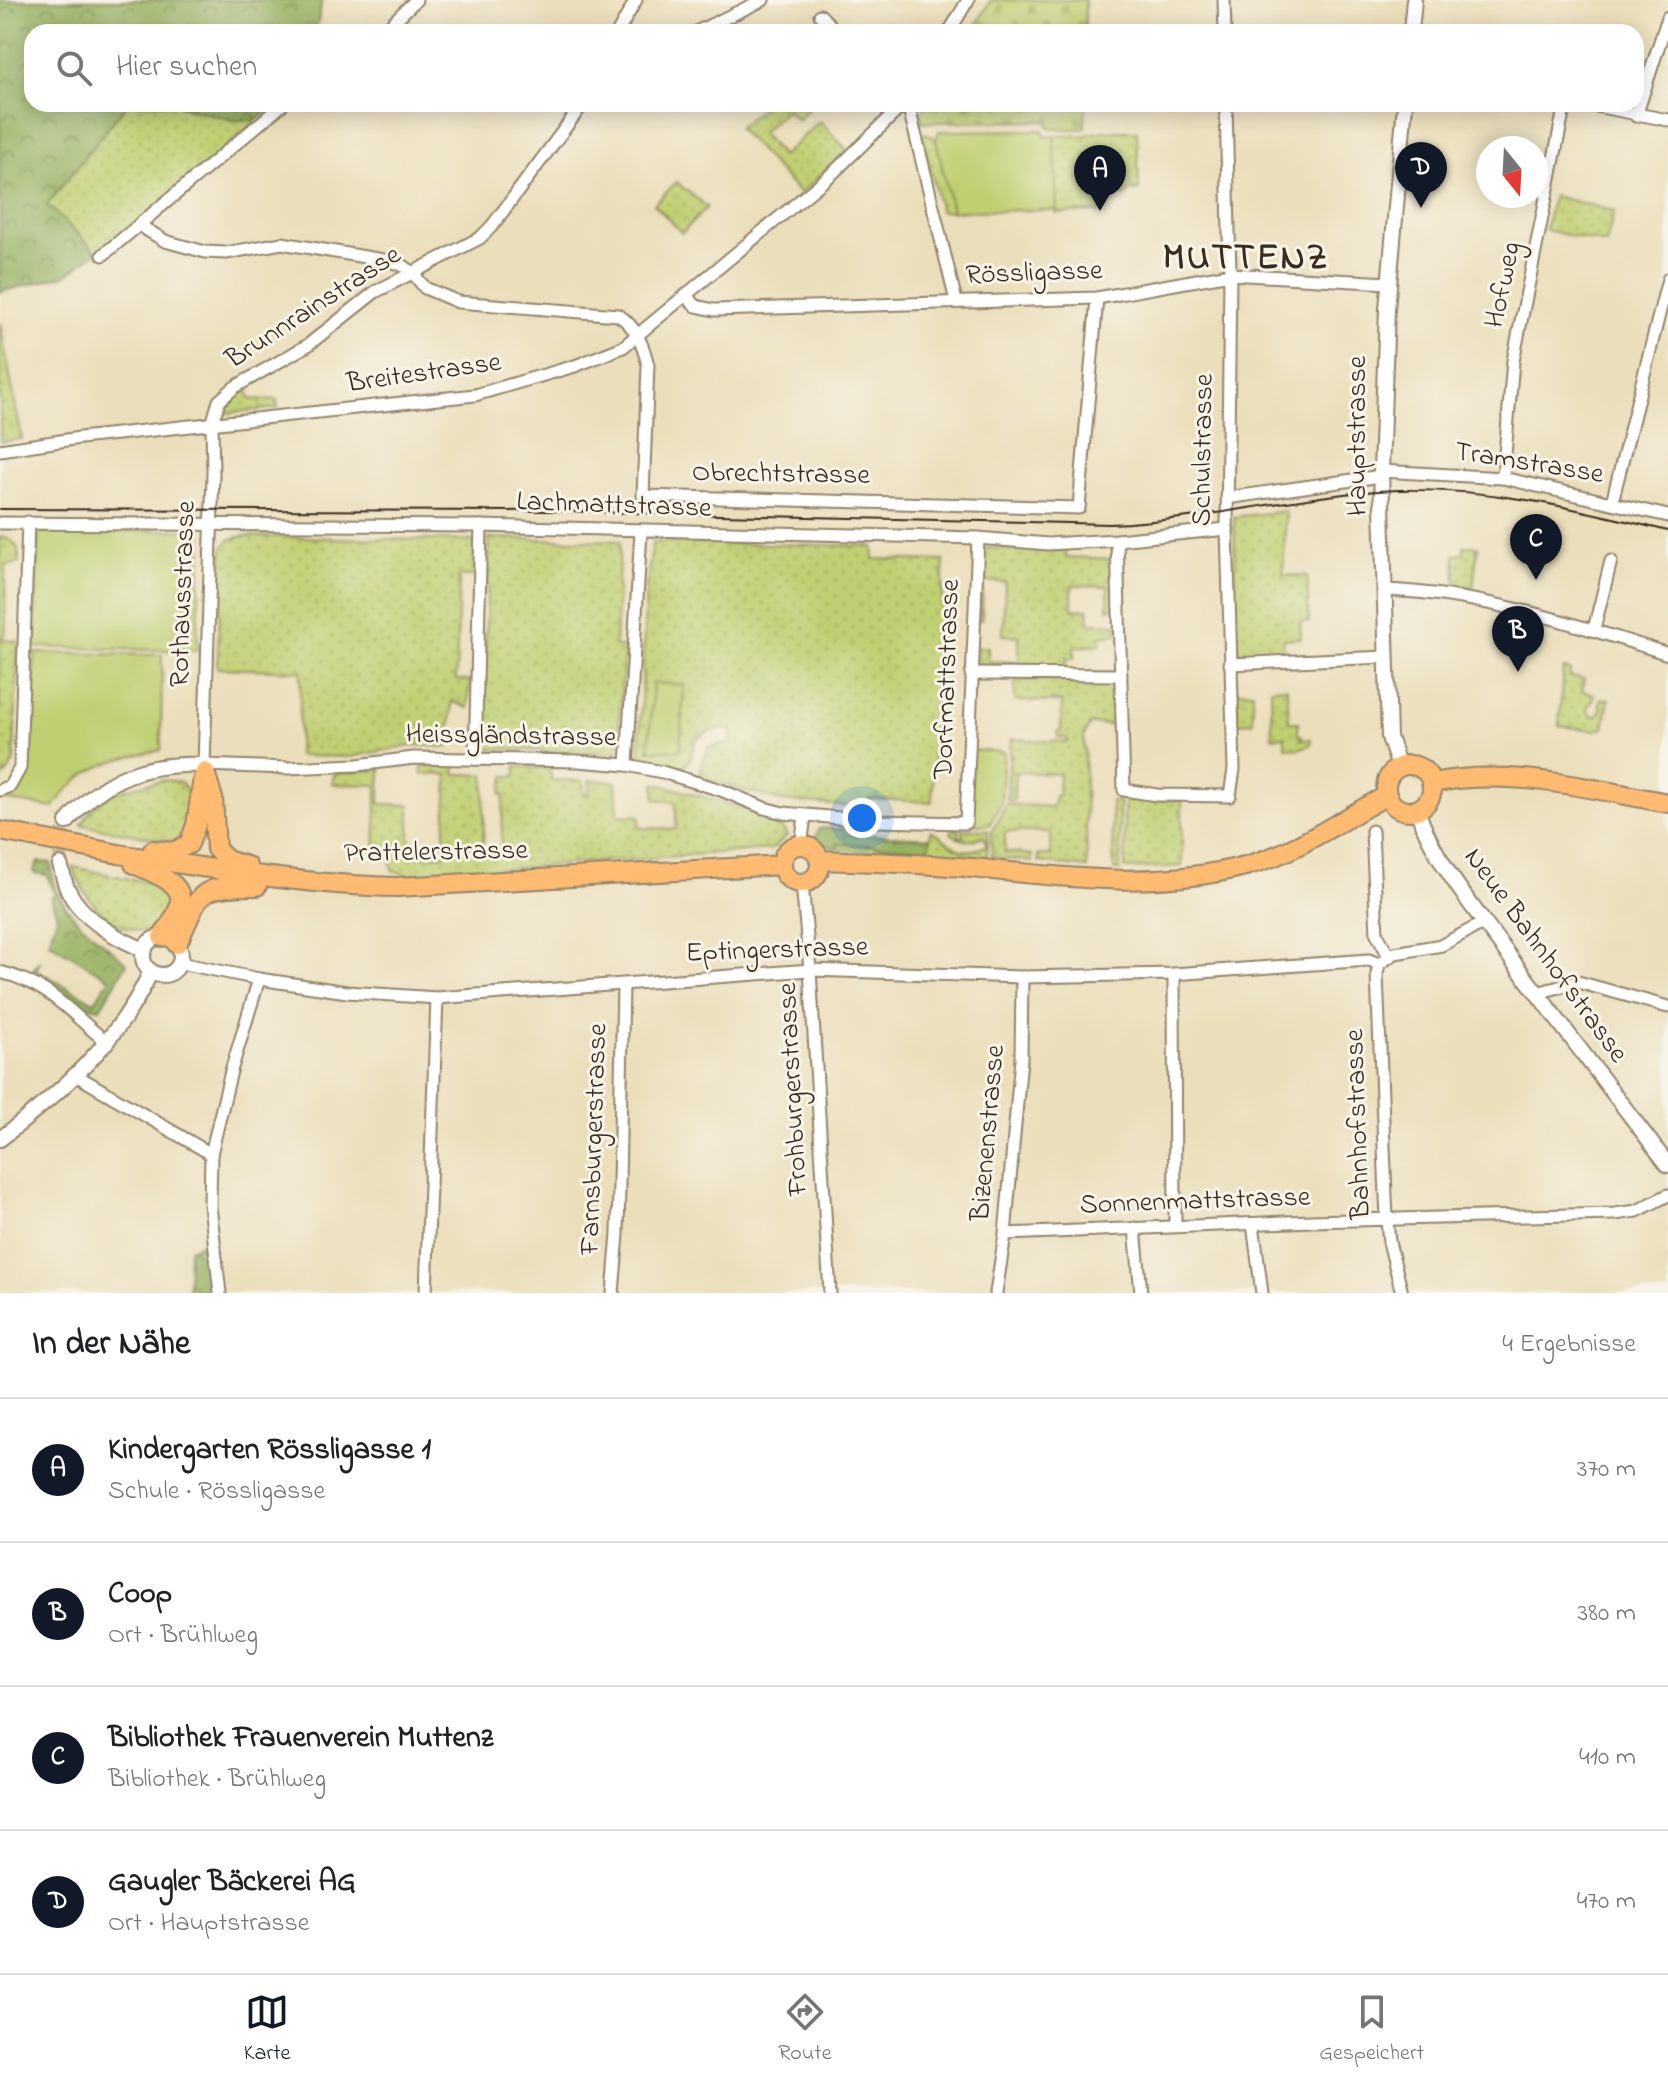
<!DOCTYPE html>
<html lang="de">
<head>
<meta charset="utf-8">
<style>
	body { margin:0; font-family:"Indie Flower",sans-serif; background:#f6f6f6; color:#202124 }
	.compass { position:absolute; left:1476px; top:136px; width:72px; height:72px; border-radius:50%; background:#fff; box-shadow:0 4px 20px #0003; rotate:162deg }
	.you { position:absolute; left:862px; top:818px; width:28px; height:28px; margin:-20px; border:6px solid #fff; border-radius:50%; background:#1a73e8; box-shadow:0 0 0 12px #1a73e833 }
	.badge { display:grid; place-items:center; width:52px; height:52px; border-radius:50%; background:#111827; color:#fff; font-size:26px; font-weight:700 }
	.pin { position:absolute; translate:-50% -66px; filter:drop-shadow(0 2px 4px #0008) }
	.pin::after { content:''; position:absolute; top:42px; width:28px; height:24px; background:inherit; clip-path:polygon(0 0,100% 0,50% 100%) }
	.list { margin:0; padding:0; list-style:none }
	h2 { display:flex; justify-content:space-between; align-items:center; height:104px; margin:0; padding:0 32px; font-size:34px }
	h2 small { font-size:26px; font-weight:400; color:#757577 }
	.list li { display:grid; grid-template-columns:52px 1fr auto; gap:24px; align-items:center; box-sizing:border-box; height:144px; padding:0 32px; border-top:2px solid #e0e0e0 }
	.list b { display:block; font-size:30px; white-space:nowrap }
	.list p { margin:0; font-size:26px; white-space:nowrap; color:#757577 }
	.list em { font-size:26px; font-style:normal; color:#757577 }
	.icon { flex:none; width:44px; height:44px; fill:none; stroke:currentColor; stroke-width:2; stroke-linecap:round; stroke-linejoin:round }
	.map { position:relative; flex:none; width:1668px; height:1293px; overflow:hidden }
	.search { position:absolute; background:#fff; box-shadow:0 4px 20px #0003; left:24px; right:24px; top:24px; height:88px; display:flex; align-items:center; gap:20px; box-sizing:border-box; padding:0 28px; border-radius:24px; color:#757577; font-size:30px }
	.sheet { height:680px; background:#fff }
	nav { display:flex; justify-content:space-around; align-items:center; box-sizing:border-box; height:112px; border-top:2px solid #e0e0e0; background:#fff; font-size:22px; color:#757577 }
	nav a { display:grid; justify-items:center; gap:4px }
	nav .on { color:#111827 }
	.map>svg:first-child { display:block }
	.grass { fill:url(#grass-dots); stroke:#7e7c48; stroke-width:2 }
	.forest { fill:url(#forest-crowns); stroke:#6a6e40; stroke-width:2 }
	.cemetery { fill:url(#cemetery-stones); stroke:#7e7c48; stroke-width:2 }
	.garden { fill:#c0cf71; stroke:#7e7c48; stroke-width:2 }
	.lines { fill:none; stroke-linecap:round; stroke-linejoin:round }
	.tertiary-tunnel { stroke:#c8ba9b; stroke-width:14; stroke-dasharray:14 7; stroke-linecap:butt }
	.minor-casing { stroke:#93846c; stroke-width:15 }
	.tertiary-casing { stroke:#93846c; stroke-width:18 }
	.primary-casing { stroke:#93846c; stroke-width:22 }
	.minor { stroke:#fff; stroke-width:11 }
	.tertiary { stroke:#fff; stroke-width:14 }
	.primary { stroke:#febb71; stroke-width:18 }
	.tram { stroke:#3b2a1e; stroke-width:2 }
	.primary-bridge-casing { stroke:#93846c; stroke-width:22; stroke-linecap:butt }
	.primary-bridge { stroke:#febb71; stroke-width:18 }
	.labels { text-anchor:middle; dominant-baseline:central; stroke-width:6; stroke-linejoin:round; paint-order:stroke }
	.street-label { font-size:28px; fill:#3b2a1e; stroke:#f7f3e8 }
	.district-label { font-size:36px; font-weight:bold; letter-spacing:2px; fill:#3b2a1e; stroke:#f7f3e8 }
</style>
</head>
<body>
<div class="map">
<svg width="1668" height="1293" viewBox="0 0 1668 1293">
	<defs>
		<pattern id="grass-dots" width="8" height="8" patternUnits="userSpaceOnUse" patternTransform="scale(2)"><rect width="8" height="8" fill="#c0cf71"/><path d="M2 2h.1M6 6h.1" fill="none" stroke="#a6b261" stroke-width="1.8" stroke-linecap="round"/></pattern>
		<pattern id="forest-crowns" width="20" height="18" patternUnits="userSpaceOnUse" patternTransform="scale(2)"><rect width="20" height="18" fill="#98b263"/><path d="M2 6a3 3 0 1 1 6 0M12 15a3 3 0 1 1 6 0" fill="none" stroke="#7d9151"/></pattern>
		<pattern id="cemetery-stones" width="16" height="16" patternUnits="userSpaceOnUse" patternTransform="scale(2)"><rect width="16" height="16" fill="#c0cf71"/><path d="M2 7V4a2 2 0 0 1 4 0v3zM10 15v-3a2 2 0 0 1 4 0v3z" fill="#a6b261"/></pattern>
	</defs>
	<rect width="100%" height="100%" fill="#f7f3e8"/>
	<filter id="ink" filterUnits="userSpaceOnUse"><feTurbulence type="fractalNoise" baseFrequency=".0125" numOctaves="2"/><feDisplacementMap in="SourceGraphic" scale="16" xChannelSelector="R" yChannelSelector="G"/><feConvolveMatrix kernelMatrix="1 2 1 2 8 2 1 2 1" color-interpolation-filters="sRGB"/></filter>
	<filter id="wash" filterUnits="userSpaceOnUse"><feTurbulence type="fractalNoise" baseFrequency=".006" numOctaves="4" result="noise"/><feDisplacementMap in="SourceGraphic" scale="32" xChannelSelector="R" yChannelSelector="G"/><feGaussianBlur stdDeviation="1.8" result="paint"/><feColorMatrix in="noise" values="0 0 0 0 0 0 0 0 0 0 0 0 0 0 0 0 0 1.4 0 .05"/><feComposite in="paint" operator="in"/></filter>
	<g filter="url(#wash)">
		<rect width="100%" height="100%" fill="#ebdeba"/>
		<!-- grass -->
		<g class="grass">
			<path d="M127,104H175L191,110L257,120L103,255L97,252L47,205Z"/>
			<path d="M765,104H809L811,106L797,120L786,109L761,133L782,156L820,121L847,150L800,194L738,128Z"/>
			<path d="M1104,131H1137L1139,190L1130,191L1125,197L1118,192H1102L1101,212L1056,213L1054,136L1085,135Z"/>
			<path d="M925,133L936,139L952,211H940L923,136Z"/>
			<path d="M677,182C687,193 697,197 707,207L682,233L654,204Z"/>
			<path d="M1553,196L1614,211L1606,244L1545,230Z"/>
			<path d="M0,323L22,439L0,442Z"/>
			<path d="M248,387L250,399L277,400L278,408L227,413V401Z"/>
			<path d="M1286,511L1283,575L1307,576L1309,622H1300L1301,638L1283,639V652H1279V657L1240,656L1236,649L1234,517Z"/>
			<path d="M243,536L475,541L473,576H459L456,680L470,681L468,708L452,701L449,747L416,745L349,757L298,756L301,671L217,668L223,547L231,539Z"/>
			<path d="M0,537C17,540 19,547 19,563L5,566L6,631L2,640L18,641L14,761L9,771L0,780Z"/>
			<path d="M489,538L620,541L615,647H625L617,753L482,749Z"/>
			<path d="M653,542L873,546L874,559L944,561L932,802L869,799L867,808L782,801L702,778L701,765L709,747L732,743L731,729L713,730L696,738L690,759L681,770C667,766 647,765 639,751L646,587Z"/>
			<path d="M1464,546H1478L1473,587L1456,585L1455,555L1464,554Z"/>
			<path d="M981,548L1066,550V557L1116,559L1114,607L1108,609V586L1072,585V609H1088L1089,623L1117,624V634L1100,636V645L1074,647V659H1066L1065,668L977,666V647H988V661L1019,662V636L1003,635L1005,582H983L982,620H979Z"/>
			<path d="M1563,669L1570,670V677L1584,679L1582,691L1594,694L1593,701L1587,706L1590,715L1597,716L1600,712V699H1609L1604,728L1594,730L1559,726Z"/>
			<path d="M1070,678L1110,679L1117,688V725L1090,724L1084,736L1087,868L1039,862L1038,855H1051V832H1005V852L1032,855V862L992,857L991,833L1006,804L1053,807L1055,796L1058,795L1059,774L1015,772L1014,800H1007L1011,739L1068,742L1067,738L1058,737V732L1061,731L1062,702L1015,701V681Z"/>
			<path d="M1287,687L1289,722H1298V735H1302V739H1311V744L1299,749L1285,747V736L1272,737L1271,688Z"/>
			<path d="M1237,691L1253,692V722L1237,723Z"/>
			<path d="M455,764L456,774L485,775L483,847H501L504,795L501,794L505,776H516V766L550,769L551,780L583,781L584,794H589L590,780L616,782L618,815L639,816L640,828L676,829V802L655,799V783L778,818L787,836L772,849L410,876L392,870L391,858H375L377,785L332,784L334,774L381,768L380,804L410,805V856L444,855L448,775L422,774V766Z"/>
			<path d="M165,780L182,783C195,799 193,831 174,842L82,825C96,792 133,786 165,780Z"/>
			<path d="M1124,798L1182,800V866L1125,869Z"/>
			<path d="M1111,801H1119L1120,870H1114Z"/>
			<path d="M959,829V837H963V829L988,830L987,856L984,858L837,849V844L928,849L931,830C953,843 958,860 987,845L983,836C969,842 963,843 951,833L953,829Z"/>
			<path d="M73,867L164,886C173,902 166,922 152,932C112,932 85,902 73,867Z"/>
		</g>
		<!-- forest -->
		<g class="forest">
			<path d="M0,0H322L316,32H32V104H127L47,205L97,252L66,275L0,292Z"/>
			<path d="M175,104H277L257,120H233Z"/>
			<path d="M824,828L844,829L848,834L930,838L929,849L837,844V849L818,842L815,838L819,829Z"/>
			<path d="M38,862L51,863C55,916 94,931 127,964L100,1008L89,1006L31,973L38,962H40L36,970L94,1002L110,979L49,942L57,916L51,897L55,894L47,875L33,873Z"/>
			<path d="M209,1241L211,1293H188L189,1249Z"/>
		</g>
		<!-- cemetery -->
		<g class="cemetery">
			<path d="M991,0H1085V32H972Z"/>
			<path d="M927,104H1086L1085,129H1049L1048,121L921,122V113Z"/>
		</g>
		<!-- garden -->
		<g class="garden">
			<path d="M1043,130L1044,136H1054L1057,210L952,211L936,139L939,131Z"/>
			<path d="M202,530L197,651L35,647L38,532Z"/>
			<path d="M35,653L162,655L161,750C115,759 80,766 53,808L5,800L20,787L30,769Z"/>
			<path d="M653,683L684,685L680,750H649Z"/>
			<path d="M970,750L1004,752L1001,804L989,825L968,824Z"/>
		</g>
	</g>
	<g filter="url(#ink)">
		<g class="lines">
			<!-- tertiary-tunnel -->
			<path class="tertiary-tunnel" d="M60,865L61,837L67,822"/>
			<defs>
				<g id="minor">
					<path d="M1224,0L1225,32"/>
					<path d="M820,15L837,32"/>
					<path d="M383,32L416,0"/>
					<path d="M618,32L636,0"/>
					<path d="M696,32L763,0"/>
					<path d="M949,32L968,0"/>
					<path d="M583,104L492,226L480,238L375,292L308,345L235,387L219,401L212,424L213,473L204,765L287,768L357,765L414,758L578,761L627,765L662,772L721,790L764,808L783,813L875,821L966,823L978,538"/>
					<path d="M908,104L956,301"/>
					<path d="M1585,104L1668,120"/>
					<path d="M1636,116L1668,17"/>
					<path d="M139,225L165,241L205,252L226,253L282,243L389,261L402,265L412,272L425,288L458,302L618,315C636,326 643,345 648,365L643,496L1079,508L1097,298"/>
					<path d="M103,255L283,104"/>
					<path d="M686,296L696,306L714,310L1097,298L1230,274L1389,283"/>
					<path d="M0,450L80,438L475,395L575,366L623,347L833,173L904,104"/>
					<path d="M1381,471L1503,478L1668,516"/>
					<path d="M1503,478L1513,361L1565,104"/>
					<path d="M1227,498L1381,476"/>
					<path d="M1612,502L1668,279"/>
					<path d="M0,523L481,526L978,538L1048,544L1117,540L1227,529"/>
					<path d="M1117,540L1124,790L1157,795L1230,796L1234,769L1227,529L1230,274L1226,104"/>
					<path d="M1386,590C1483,594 1576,624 1668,654"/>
					<path d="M1594,629L1611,561"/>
					<path d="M1230,664L1386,657"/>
					<path d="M971,674L1121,675"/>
					<path d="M475,759L481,526"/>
					<path d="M627,765L641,531"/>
					<path d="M0,790L10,786L20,768L28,522"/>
					<path d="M1372,831L1377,934L1389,956"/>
					<path d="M801,846L805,816"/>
					<path d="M802,883L810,970L830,1293"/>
					<path d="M180,963L259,979L347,992L437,998L810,970L1022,977L1174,974L1369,960L1379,964"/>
					<path d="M0,972C52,985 68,1012 108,1043"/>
					<path d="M1174,974L1175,1226"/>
					<path d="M1537,993L1578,982L1668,1007"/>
					<path d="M74,1074L211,1154"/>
					<path d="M1253,1224L1262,1293"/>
					<path d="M1135,1228L1141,1293"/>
					<path d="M1005,1234L1311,1221L1615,1214L1637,1211L1668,1195"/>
					<path d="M220,1293L210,1205L211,1154L231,1071L259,979"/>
					<path d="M426,1293L437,998"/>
					<path d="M613,1293L618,1234L623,985"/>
					<path d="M996,1293L1005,1234L1021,1059L1022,977"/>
					<path d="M1402,1293L1389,1242L1387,1220L1377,974L1379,964L1395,953L1442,945L1485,922"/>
				</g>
				<g id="tertiary">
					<path d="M1411,32L1414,0"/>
					<path d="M1399,767L1389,737L1381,471L1387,309L1405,104"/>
					<path d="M1417,810C1436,865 1478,913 1512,960C1564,1029 1616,1097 1668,1165"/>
					<path d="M67,822C104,777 147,762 204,765"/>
					<path d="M60,865C63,873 64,883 68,890C81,918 117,939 145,950"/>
					<circle cx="162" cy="956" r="19"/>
					<path d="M0,1139C60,1093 120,1041 151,971"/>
				</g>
				<g id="primary">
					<circle cx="1409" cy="788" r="23"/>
					<path d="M205,772L213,798L216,849L227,860L247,866"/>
					<path d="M1432,783C1511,767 1590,789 1668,803"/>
					<path d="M0,831L21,835"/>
					<circle cx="801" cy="864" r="19"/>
					<path d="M153,850L173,852L189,844L196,825L203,777"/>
					<path d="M119,854C212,869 304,885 398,887L782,865"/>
					<path d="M819,860C870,862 921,863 972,868C1063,877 1155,890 1245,866C1296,853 1340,820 1386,796"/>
					<path d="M134,864C178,884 197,889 162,937"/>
					<path d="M177,944C202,892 193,886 257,886"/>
				</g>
			</defs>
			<!-- minor casing -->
			<use href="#minor" class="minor-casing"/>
			<!-- tertiary casing -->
			<use href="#tertiary" class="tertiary-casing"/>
			<!-- primary casing -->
			<use href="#primary" class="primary-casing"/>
			<!-- minor -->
			<use href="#minor" class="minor"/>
			<!-- tertiary -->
			<use href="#tertiary" class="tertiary"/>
			<!-- primary -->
			<use href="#primary" class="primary"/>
			<!-- tram -->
			<path class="tram" d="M0,509L550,511L1110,524C1207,521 1302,493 1399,490C1496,488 1576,509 1668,531"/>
			<defs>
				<path id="primary-bridge" d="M21,835L119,854"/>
			</defs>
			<!-- primary-bridge casing -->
			<use href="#primary-bridge" class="primary-bridge-casing"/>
			<!-- primary-bridge -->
			<use href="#primary-bridge" class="primary-bridge"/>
		</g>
	</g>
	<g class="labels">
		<!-- street labels -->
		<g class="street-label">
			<text transform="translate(1034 274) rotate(-2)">Rössligasse</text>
			<text transform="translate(1504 285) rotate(-78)">Hofweg</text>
			<text transform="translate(314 308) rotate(-33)">Brunnrainstrasse</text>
			<text transform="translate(424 374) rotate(-8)">Breitestrasse</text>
			<text transform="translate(1358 436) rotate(-90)">Hauptstrasse</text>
			<text transform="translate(1204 450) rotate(-89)">Schulstrasse</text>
			<text transform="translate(1529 464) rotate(9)">Tramstrasse</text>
			<text transform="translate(781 475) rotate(1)">Obrechtstrasse</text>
			<text transform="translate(614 506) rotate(2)">Lachmattstrasse</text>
			<text transform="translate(184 594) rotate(-88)">Rothausstrasse</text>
			<text transform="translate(948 679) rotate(-88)">Dorfmattstrasse</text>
			<text transform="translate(511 737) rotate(1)">Heissgländstrasse</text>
			<text transform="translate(436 853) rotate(-1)">Prattelerstrasse</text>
			<text transform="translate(777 951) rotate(-2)">Eptingerstrasse</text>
			<text transform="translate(1545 956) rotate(54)">Neue Bahnhofstrasse</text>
			<text transform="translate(794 1089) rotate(-93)">Frohburgerstrasse</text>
			<text transform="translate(1359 1124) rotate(-92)">Bahnhofstrasse</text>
			<text transform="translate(989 1133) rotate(-85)">Bizenenstrasse</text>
			<text transform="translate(595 1139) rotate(-88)">Farnsburgerstrasse</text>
			<text transform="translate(1195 1202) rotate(-2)">Sonnenmattstrasse</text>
		</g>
		<!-- district labels -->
		<g class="district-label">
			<text x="1246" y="259">MUTTENZ</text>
		</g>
	</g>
</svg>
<svg class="compass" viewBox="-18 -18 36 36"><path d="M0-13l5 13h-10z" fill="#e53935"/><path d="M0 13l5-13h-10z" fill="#757577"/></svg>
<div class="you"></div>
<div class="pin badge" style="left:1100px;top:211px">A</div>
<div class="pin badge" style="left:1518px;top:672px">B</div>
<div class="pin badge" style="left:1536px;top:580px">C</div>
<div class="pin badge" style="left:1421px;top:208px">D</div>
<div class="search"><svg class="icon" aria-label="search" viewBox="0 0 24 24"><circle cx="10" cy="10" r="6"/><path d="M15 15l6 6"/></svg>Hier suchen</div>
</div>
<section class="sheet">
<h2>In der Nähe<small>4 Ergebnisse</small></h2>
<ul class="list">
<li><span class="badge">A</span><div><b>Kindergarten Rössligasse 1</b><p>Schule · Rössligasse</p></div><em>370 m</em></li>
<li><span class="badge">B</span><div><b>Coop</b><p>Ort · Brühlweg</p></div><em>380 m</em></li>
<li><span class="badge">C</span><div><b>Bibliothek Frauenverein Muttenz</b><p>Bibliothek · Brühlweg</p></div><em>410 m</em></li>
<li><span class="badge">D</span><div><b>Gaugler Bäckerei AG</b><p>Ort · Hauptstrasse</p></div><em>470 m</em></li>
</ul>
</section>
<nav>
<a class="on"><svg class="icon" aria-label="map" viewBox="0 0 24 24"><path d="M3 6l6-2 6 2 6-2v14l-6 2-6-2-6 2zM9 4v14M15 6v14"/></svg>Karte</a>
<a><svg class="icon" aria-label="directions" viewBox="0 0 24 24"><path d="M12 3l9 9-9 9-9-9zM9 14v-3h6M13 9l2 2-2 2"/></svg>Route</a>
<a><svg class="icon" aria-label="saved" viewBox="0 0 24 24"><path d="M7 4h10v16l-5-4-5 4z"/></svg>Gespeichert</a>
</nav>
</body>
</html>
